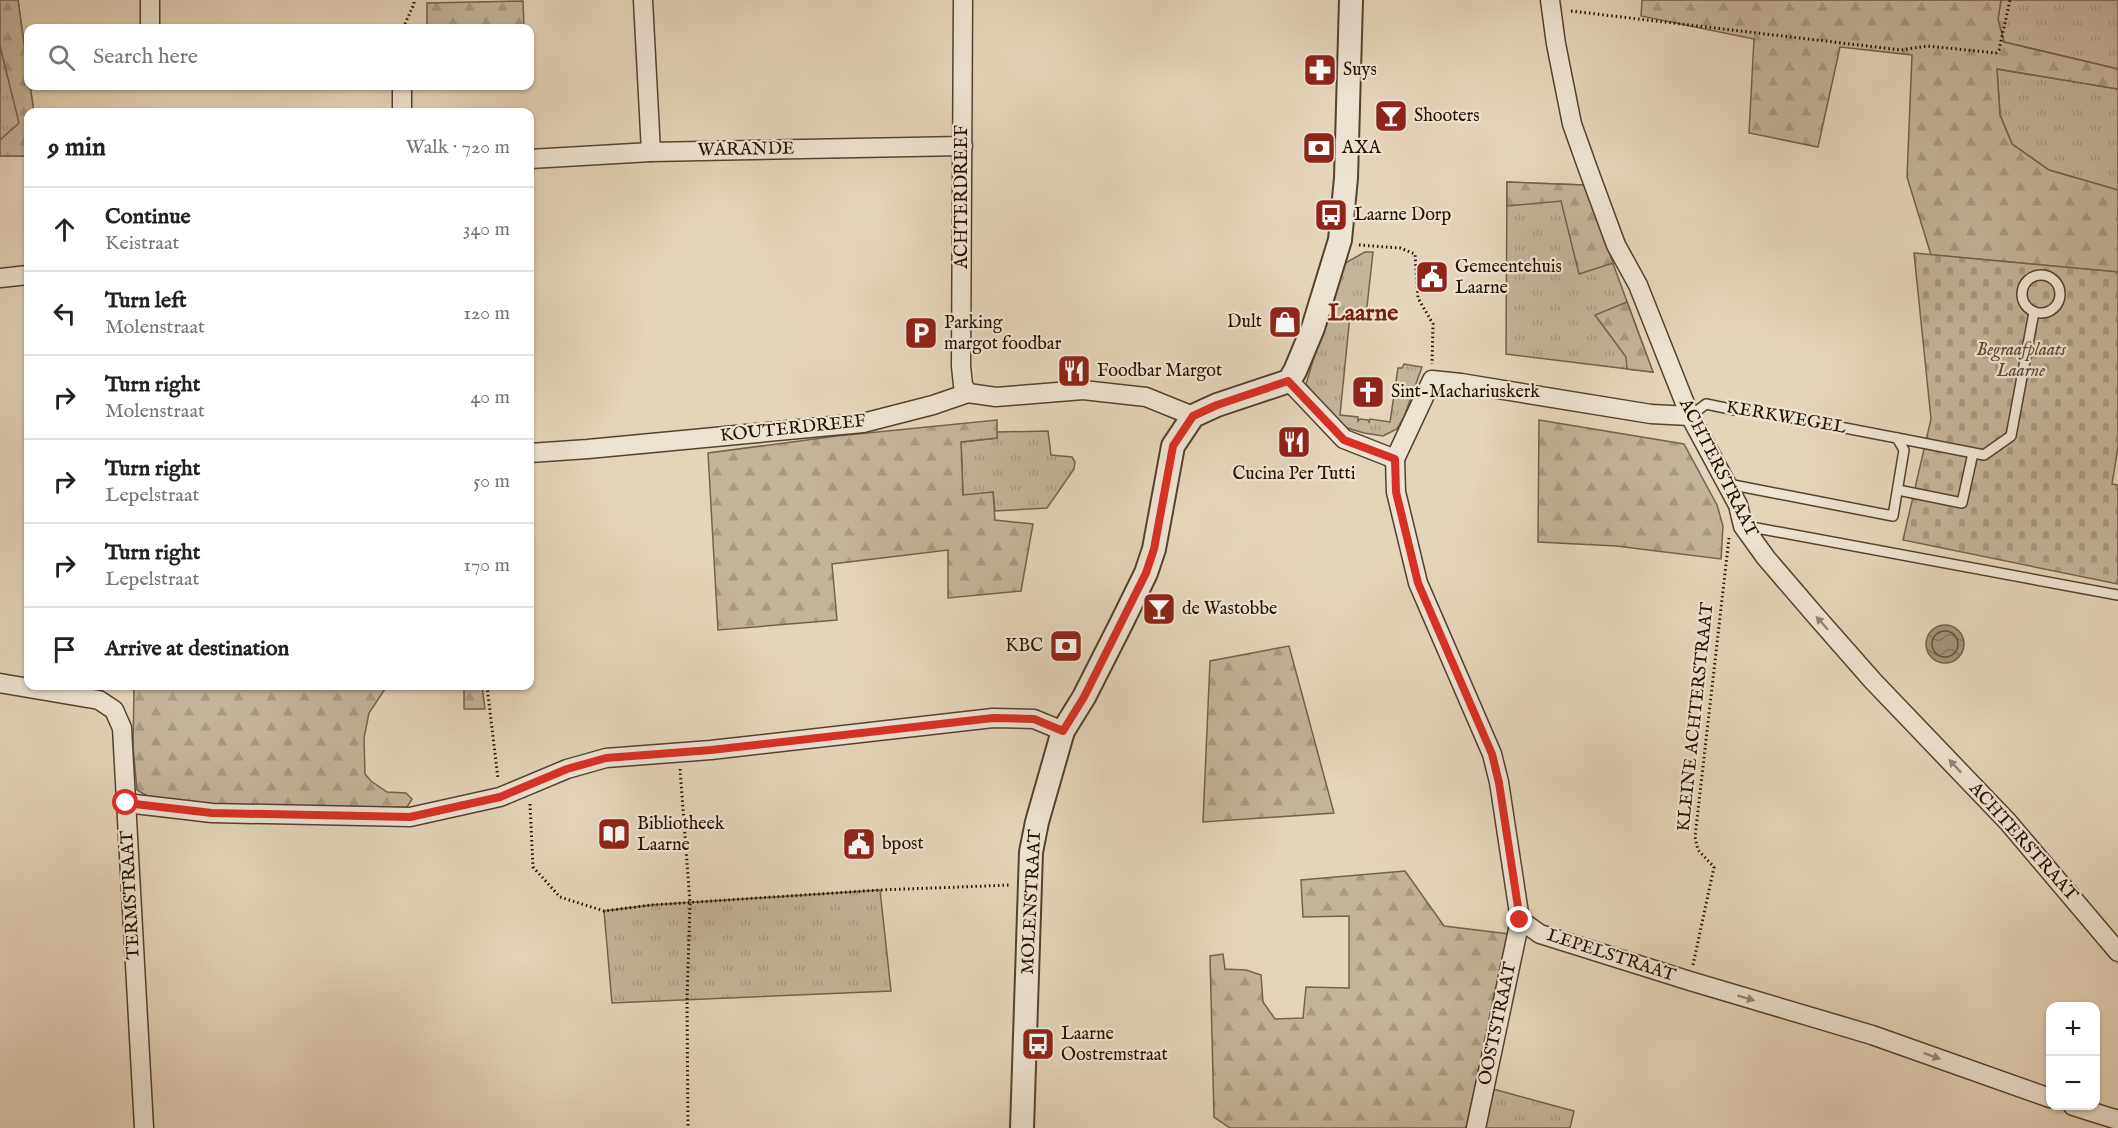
<!DOCTYPE html>
<html lang="en">
<head>
<meta charset="utf-8">
<style>
	body { margin:0; font-family:"IM FELL English",serif; background:#f2f2f2; color:#222 }
	.controls { position:absolute; right:18px; bottom:18px; display:grid; overflow:hidden; border-radius:12px; box-shadow:0 2px 4px #0004 }
	.controls button { width:54px; height:54px; display:grid; place-items:center; padding:0; border:0; border-bottom:2px solid #e0e0e0; background:#fff; color:#222; font:30px sans-serif }
	.stop { position:absolute; width:18px; height:18px; margin:-14px; border:4px solid #d93025; border-radius:50%; background:#fff }
	.stop.end { background:#d93025; border-color:#fff; box-shadow:0 2px 6px #0008 }
	.list { margin:0; padding:0; list-style:none }
	h2 { display:flex; justify-content:space-between; align-items:center; height:78px; margin:0; padding:0 24px; font-size:26px }
	h2 small { font-size:20px; font-weight:400; color:#767676 }
	.list li { display:grid; grid-template-columns:39px 1fr auto; gap:18px; align-items:center; box-sizing:border-box; height:84px; padding:0 24px; border-top:2px solid #e0e0e0 }
	.list b { display:block; font-size:22px; white-space:nowrap }
	.list p { margin:0; font-size:20px; white-space:nowrap; color:#767676 }
	.list em { font-size:20px; font-style:normal; color:#767676 }
	.icon { flex:none; width:33px; height:33px; fill:none; stroke:currentColor; stroke-width:2; stroke-linecap:round; stroke-linejoin:round }
	.map { position:relative; flex:none; width:2118px; height:1128px; overflow:hidden }
	.search { position:absolute; background:#fff; box-shadow:0 2px 4px #0004; left:24px; top:24px; width:510px; height:66px; display:flex; align-items:center; gap:15px; box-sizing:border-box; padding:0 21px; border-radius:12px; color:#767676; font-size:22px }
	.panel { position:absolute; background:#fff; box-shadow:0 2px 4px #0004; left:24px; top:108px; width:510px; height:582px; border-radius:12px }
	.map>svg:first-child { display:block }
	.grass { fill:url(#grass-tufts); stroke:#73624e; stroke-width:1.5 }
	.forest { fill:url(#forest-firs); stroke:#73624e; stroke-width:1.5 }
	.cemetery { fill:url(#cemetery-stones); stroke:#73624e; stroke-width:1.5 }
	.water { fill:url(#water-waves); stroke:#6f5f4a; stroke-width:1.5 }
	.lines { fill:none; stroke-linecap:round; stroke-linejoin:round }
	.shore { stroke:#62523e; stroke-width:1.5 }
	.service-casing { stroke:#53422f; stroke-width:12 }
	.minor-casing { stroke:#53422f; stroke-width:21 }
	.tertiary-casing { stroke:#53422f; stroke-width:26 }
	.path { stroke:#231201; stroke-width:3; stroke-dasharray:1.5 3; stroke-linecap:butt }
	.service { stroke:#ede3d2; stroke-width:9 }
	.minor { stroke:#ede3d2; stroke-width:18 }
	.tertiary { stroke:#ede3d2; stroke-width:22 }
	.oneway { fill:#928574 }
	.route { stroke:#d93025; stroke-width:8 }
	.labels { text-anchor:middle; dominant-baseline:central; stroke-width:4.5; stroke-linejoin:round; paint-order:stroke }
	.poi-label { font-size:18px; fill:#231201; stroke:#ede3d2; text-anchor:start }
	.street-label { font-size:18px; fill:#231201; stroke:#ede3d2 }
	.park-label { font-size:18px; font-style:italic; fill:#5b4a37; stroke:#ede3d2 }
	.district-label { font-size:24px; font-weight:bold; fill:#7a1f14; stroke:#ede3d2 }
</style>
</head>
<body>
<div class="map">
<svg width="2118" height="1128" viewBox="0 0 2118 1128">
	<defs>
		<pattern id="grass-tufts" width="24" height="20" patternUnits="userSpaceOnUse" patternTransform="scale(1.5)"><rect width="24" height="20" fill="#c3b39a"/><path d="M3 7l-1-3M5 7V3M7 7l1-3M15 17l-1-3M17 17v-4M19 17l1-3" fill="none" stroke="#a79983"/></pattern>
		<pattern id="forest-firs" width="22" height="20" patternUnits="userSpaceOnUse" patternTransform="scale(1.5)"><rect width="22" height="20" fill="#c3b39a"/><path d="M5 1l3.5 6h-7zM16 11l3.5 6h-7z" fill="#a79983"/></pattern>
		<pattern id="cemetery-stones" width="16" height="16" patternUnits="userSpaceOnUse" patternTransform="scale(1.5)"><rect width="16" height="16" fill="#c3b39a"/><path d="M2 7V4a2 2 0 0 1 4 0v3zM10 15v-3a2 2 0 0 1 4 0v3z" fill="#a79983"/></pattern>
		<pattern id="water-waves" width="16" height="10" patternUnits="userSpaceOnUse" patternTransform="scale(1.5)"><rect width="16" height="10" fill="#a2927a"/><path d="M0 5q4-4 8 0t8 0" fill="none" stroke="#847662"/></pattern>
	</defs>
	<rect width="100%" height="100%" fill="#e4d4b9"/>
	<filter id="stains"><feTurbulence type="fractalNoise" baseFrequency=".00333" numOctaves="4"/><feColorMatrix values="0 0 0 0 .2 0 0 0 0 .09 0 0 0 0 .02 0 0 0 .5 -.17"/></filter>
	<radialGradient id="worn" r=".72"><stop offset=".6" stop-color="#630" stop-opacity="0"/><stop offset="1" stop-color="#630" stop-opacity=".3"/></radialGradient>
	<!-- grass -->
	<g class="grass">
		<path d="M0,0H18L28,72V86H30L34,112H28V156H0Z"/>
		<path d="M2001,0H2118V69L2004,42L1998,19Z"/>
		<path d="M1997,69L2118,89V190L2049,170L2012,144L2000,115Z"/>
		<path d="M1507,182L1584,185L1653,372L1506,354Z"/>
		<path d="M1365,252H1373L1366,316L1350,315L1340,415L1358,417V421L1360,419L1368,420L1369,422L1370,419L1390,422L1398,368H1402L1404,364L1422,367L1404,417L1397,429L1383,436L1364,433L1344,427L1318,400L1306,384L1340,271L1347,262Z"/>
		<path d="M1048,431L1051,455L1072,457L1075,462L1074,469L1047,508L995,511L993,492L963,496L961,442L997,438V432Z"/>
		<path d="M880,890L891,991L612,1003L604,911L651,905Z"/>
		<path d="M1493,1089L1574,1111L1570,1128H1485Z"/>
	</g>
	<!-- forest -->
	<g class="forest">
		<path d="M0,0H18L28,72V86H30L34,112H28V156H0V140L19,123L0,46Z"/>
		<path d="M1642,0H2001L1998,19L2004,42L2118,69V89L1997,69L2000,115L2012,144L2049,170L2118,190V272L1931,255L1907,177L1912,55L1840,47L1818,147L1749,133L1754,39L1641,16Z"/>
		<path d="M523,1L524,28H427V3Z"/>
		<path d="M1507,182L1584,185L1613,263L1579,274L1561,201L1507,206Z"/>
		<path d="M1627,302L1653,372L1627,369L1626,357L1595,315Z"/>
		<path d="M997,420V438L961,442L963,495L993,492L995,520L1033,524L1021,591L948,598V550L832,564L837,620L718,630L708,453L837,436Z"/>
		<path d="M1539,420L1684,444L1717,505L1723,526L1721,559L1616,546L1538,542Z"/>
		<path d="M1289,646L1334,813L1203,822L1210,661Z"/>
		<path d="M134,686H387L369,713L364,738L365,774L371,781L387,792L406,793L412,799L407,807L383,808L200,806L156,801L137,790L133,747Z"/>
		<path d="M464,686H482L485,709H464Z"/>
		<path d="M1405,871L1444,926L1509,934L1466,1128H1230L1214,1117L1210,956L1223,954L1225,969L1246,970L1261,975L1263,1002L1275,1019L1303,1018L1306,987L1349,988V916L1303,917L1301,880Z"/>
	</g>
	<!-- cemetery -->
	<path class="cemetery" d="M1914,253L2118,272V447L2112,484L2118,485V584L1903,540L1931,419Z"/>
	<!-- water -->
	<circle class="water" cx="1945" cy="644" r="19"/>
	<g class="lines">
		<!-- shore -->
		<circle class="shore" cx="1945" cy="644" r="13"/>
		<defs>
			<g id="service">
				<circle cx="2041" cy="294" r="19"/>
				<path d="M1690,416L1706,404L1735,410L1746,409L1897,438L1904,450L1893,516L1728,484"/>
				<path d="M1897,438L1984,455L2011,436L2034,312"/>
				<path d="M1898,490L1962,503L1973,453"/>
				<path d="M1746,526L2118,595"/>
			</g>
			<g id="minor">
				<path d="M150,0V28"/>
				<path d="M643,0L651,152"/>
				<path d="M963,0L961,366L963,385L968,393"/>
				<path d="M1550,0L1556,44L1572,124L1588,169L1616,245L1638,285L1690,416L1738,505L1743,526L1766,558L1815,615L1873,681L2008,822L2118,952"/>
				<path d="M402,86V112"/>
				<path d="M530,159L651,152L963,146"/>
				<path d="M0,278L28,275"/>
				<path d="M1289,381L1344,439L1395,459"/>
				<path d="M530,453L588,449L863,423L933,405L968,393L996,397L1083,390L1146,397L1193,416"/>
				<path d="M0,683L99,700L114,710L122,728L144,1128"/>
				<path d="M126,803L212,813L410,817L500,797L567,769L606,758L711,750L993,718L1034,719L1063,731"/>
				<path d="M1520,920L1540,934L1690,981L1872,1035L2050,1098"/>
				<path d="M2073,1106L2118,1120"/>
				<path d="M1476,1128L1520,920L1499,782L1492,754L1418,583L1396,492L1395,459L1432,380L1461,383L1651,414L1690,416"/>
			</g>
			<path id="tertiary" d="M1022,1128L1031,852L1037,822L1063,731L1084,697L1121,624L1146,573L1154,549L1173,446L1193,416L1217,405L1289,381L1295,371L1313,328L1340,240L1346,178L1351,0"/>
		</defs>
		<!-- service casing -->
		<use href="#service" class="service-casing"/>
		<!-- minor casing -->
		<use href="#minor" class="minor-casing"/>
		<!-- tertiary casing -->
		<use href="#tertiary" class="tertiary-casing"/>
		<!-- path -->
		<g class="path">
			<path d="M1571,11L1901,50L1927,46L1996,53L1999,50L2010,0"/>
			<path d="M403,28L414,4V0"/>
			<path d="M1359,245L1400,248L1415,254L1418,298L1433,324L1432,364"/>
			<path d="M487,686L498,779"/>
			<path d="M680,769L690,903L687,1000L688,1128"/>
			<path d="M530,804L533,867L560,897L604,911L651,905L880,890L1011,885"/>
			<path d="M1693,965L1714,867L1698,850L1695,837L1729,538"/>
		</g>
		<!-- service -->
		<use href="#service" class="service"/>
		<!-- minor -->
		<use href="#minor" class="minor"/>
		<!-- tertiary -->
		<use href="#tertiary" class="tertiary"/>
	</g>
	<!-- one-way arrows -->
	<defs><path id="oneway-solid" d="M-6-.8H1V-3.2L6.5 0L1 3.2V.8H-6Z" transform="scale(1.5)"/></defs>
	<g class="oneway">
		<use href="#oneway-solid" transform="translate(1822 623) rotate(-132)"/>
		<use href="#oneway-solid" transform="translate(1955 766) rotate(-133)"/>
		<use href="#oneway-solid" transform="translate(1746 998) rotate(16)"/>
		<use href="#oneway-solid" transform="translate(1932 1056) rotate(20)"/>
	</g>
	<g class="lines">
		<!-- route -->
		<path class="route" d="M126,803L212,813L410,817L500,797L567,769L606,758L711,750L993,718L1034,719L1063,731L1084,697L1146,573L1154,549L1173,446L1193,416L1217,405L1288,381L1344,440L1395,459L1396,492L1418,583L1492,754L1499,783L1520,920"/>
	</g>
	<!-- icons -->
	<defs>
		<symbol id="pharmacy-square" viewBox="-11 -11 22 22"><rect x="-9" y="-9" width="18" height="18" rx="4" fill="#8f2418" stroke="#ede3d2"/><path d="M-2-6h4v4h4v4h-4v4h-4v-4h-4v-4h4Z" fill="#fff"/></symbol>
		<symbol id="bar-square" viewBox="-11 -11 22 22"><rect x="-9" y="-9" width="18" height="18" rx="4" fill="#8f2418" stroke="#ede3d2"/><path d="M-6-5H6L.8 .8V4.5H3.5V6h-7V4.5H-.8V.8Z" fill="#fff"/></symbol>
		<symbol id="bank-square" viewBox="-11 -11 22 22"><rect x="-9" y="-9" width="18" height="18" rx="4" fill="#8f2418" stroke="#ede3d2"/><path d="M-6-4H6V4H-6ZM0-2.3a2.3 2.3 0 1 0 0 4.6a2.3 2.3 0 1 0 0-4.6Z" fill="#fff"/></symbol>
		<symbol id="bus-square" viewBox="-11 -11 22 22"><rect x="-9" y="-9" width="18" height="18" rx="4" fill="#8f2418" stroke="#ede3d2"/><path d="M-5-6H5V4H4V6H2V4H-2V6H-4V4H-5ZM-3.5-4V0h7V-4ZM-3.5 1.2v1.5H-2V1.2ZM2 1.2v1.5H3.5V1.2Z" fill="#fff"/></symbol>
		<symbol id="civic-square" viewBox="-11 -11 22 22"><rect x="-9" y="-9" width="18" height="18" rx="4" fill="#8f2418" stroke="#ede3d2"/><path d="M-.6-6.5H3V-4.5H.6V-3L4-1V1h2V6H-6V1h2V-1L-.6-3ZM-1.2 2.5V6h2.4V2.5Z" fill="#fff"/></symbol>
		<symbol id="shop-square" viewBox="-11 -11 22 22"><rect x="-9" y="-9" width="18" height="18" rx="4" fill="#8f2418" stroke="#ede3d2"/><path d="M-5-2.5h2.3a2.7 3.5 0 0 1 5.4 0H5L5.5 6h-11ZM-1.5-2.5h3a1.5 2.3 0 0 0-3 0Z" fill="#fff"/></symbol>
		<symbol id="parking-square" viewBox="-11 -11 22 22"><rect x="-9" y="-9" width="18" height="18" rx="4" fill="#8f2418" stroke="#ede3d2"/><path d="M-3.5-5.5H1a3.5 3.5 0 0 1 0 7H-1V5.5H-3.5ZM-1-3.4V-.6H.8a1.4 1.4 0 0 0 0-2.8Z" fill="#fff"/></symbol>
		<symbol id="restaurant-square" viewBox="-11 -11 22 22"><rect x="-9" y="-9" width="18" height="18" rx="4" fill="#8f2418" stroke="#ede3d2"/><path d="M-5-6h1v4h1v-4h1v4h1v-4h1v5L-1.5 .5V6h-2V.5L-5-1ZM5-6V6H3V1.5H1.5Q1.5-4 5-6Z" fill="#fff"/></symbol>
		<symbol id="church-square" viewBox="-11 -11 22 22"><rect x="-9" y="-9" width="18" height="18" rx="4" fill="#8f2418" stroke="#ede3d2"/><path d="M-1.2-6h2.4v3.5h3.3v2.4h-3.3V6h-2.4V-.1h-3.3v-2.4h3.3Z" fill="#fff"/></symbol>
		<symbol id="library-square" viewBox="-11 -11 22 22"><rect x="-9" y="-9" width="18" height="18" rx="4" fill="#8f2418" stroke="#ede3d2"/><path d="M-6-4Q-3-5.5-.7-3.5V5Q-3 3-6 4ZM6-4Q3-5.5 .7-3.5V5Q3 3 6 4Z" fill="#fff"/></symbol>
	</defs>
	<g fill-rule="evenodd">
		<use href="#pharmacy-square" x="1301" y="51" width="38" height="38"/>
		<use href="#bar-square" x="1372" y="97" width="38" height="38"/>
		<use href="#bank-square" x="1300" y="129" width="38" height="38"/>
		<use href="#bus-square" x="1312" y="196" width="38" height="38"/>
		<use href="#civic-square" x="1413" y="258" width="38" height="38"/>
		<use href="#shop-square" x="1266" y="303" width="38" height="38"/>
		<use href="#parking-square" x="902" y="314" width="38" height="38"/>
		<use href="#restaurant-square" x="1055" y="352" width="38" height="38"/>
		<use href="#church-square" x="1349" y="373" width="38" height="38"/>
		<use href="#restaurant-square" x="1275" y="423" width="38" height="38"/>
		<use href="#bar-square" x="1140" y="590" width="38" height="38"/>
		<use href="#bank-square" x="1047" y="627" width="38" height="38"/>
		<use href="#library-square" x="595" y="815" width="38" height="38"/>
		<use href="#civic-square" x="840" y="825" width="38" height="38"/>
		<use href="#bus-square" x="1019" y="1025" width="38" height="38"/>
	</g>
	<g class="labels">
		<!-- poi labels -->
		<g class="poi-label">
			<text x="1343" y="70">Suys</text>
			<text x="1414" y="116">Shooters</text>
			<text x="1342" y="148">AXA</text>
			<text x="1354" y="215">Laarne Dorp</text>
			<text x="1455" y="267">Gemeentehuis<tspan x="1455" dy="21">Laarne</tspan></text>
			<text x="1262" y="322" text-anchor="end">Dult</text>
			<text x="944" y="323">Parking<tspan x="944" dy="21">margot foodbar</tspan></text>
			<text x="1097" y="371">Foodbar Margot</text>
			<text x="1391" y="392">Sint-Machariuskerk</text>
			<text x="1294" y="474" text-anchor="middle">Cucina Per Tutti</text>
			<text x="1182" y="609">de Wastobbe</text>
			<text x="1043" y="646" text-anchor="end">KBC</text>
			<text x="637" y="824">Bibliotheek<tspan x="637" dy="21">Laarne</tspan></text>
			<text x="882" y="844">bpost</text>
			<text x="1061" y="1034">Laarne<tspan x="1061" dy="21">Oostremstraat</tspan></text>
		</g>
		<!-- street labels -->
		<g class="street-label">
			<text transform="translate(746 150) rotate(-1)">WARANDE</text>
			<text transform="translate(962 197) rotate(-90)">ACHTERDREEF</text>
			<text transform="translate(1786 418) rotate(10)">KERKWEGEL</text>
			<text transform="translate(793 429) rotate(-6)">KOUTERDREEF</text>
			<text transform="translate(1718 468) rotate(63)">ACHTERSTRAAT</text>
			<text transform="translate(1696 717) rotate(-84)">KLEINE ACHTERSTRAAT</text>
			<text transform="translate(2023 842) rotate(48)">ACHTERSTRAAT</text>
			<text transform="translate(131 895) rotate(-93)">TERMSTRAAT</text>
			<text transform="translate(1032 902) rotate(-87)">MOLENSTRAAT</text>
			<text transform="translate(1611 956) rotate(18)">LEPELSTRAAT</text>
			<text transform="translate(1498 1024) rotate(-78)">OOSTSTRAAT</text>
		</g>
		<!-- park labels -->
		<g class="park-label">
			<text x="2021" y="350">Begraafplaats<tspan x="2021" dy="21">Laarne</tspan></text>
		</g>
		<!-- district labels -->
		<g class="district-label">
			<text x="1363" y="313">Laarne</text>
		</g>
	</g>
	<rect width="100%" height="100%" filter="url(#stains)"/>
	<rect width="100%" height="100%" fill="url(#worn)"/>
</svg>
<div class="controls">
<button>+</button>
<button>−</button>
</div>
<div class="stop" style="left:126px;top:803px"></div>
<div class="stop end" style="left:1520px;top:920px"></div>
<div class="search"><svg class="icon" aria-label="search" viewBox="0 0 24 24"><circle cx="10" cy="10" r="6"/><path d="M15 15l6 6"/></svg>Search here</div>
<section class="panel">
<h2>9 min<small>Walk · 720 m</small></h2>
<ul class="list">
<li><svg class="icon" aria-label="ahead" viewBox="0 0 24 24"><path d="M12 20V5M6 11l6-6 6 6"/></svg><div><b>Continue</b><p>Keistraat</p></div><em>340 m</em></li>
<li><svg class="icon" aria-label="left" viewBox="0 0 24 24"><path d="M17 20v-9H6M10 6l-5 5 5 5"/></svg><div><b>Turn left</b><p>Molenstraat</p></div><em>120 m</em></li>
<li><svg class="icon" aria-label="right" viewBox="0 0 24 24"><path d="M7 20v-9h11M14 6l5 5-5 5"/></svg><div><b>Turn right</b><p>Molenstraat</p></div><em>40 m</em></li>
<li><svg class="icon" aria-label="right" viewBox="0 0 24 24"><path d="M7 20v-9h11M14 6l5 5-5 5"/></svg><div><b>Turn right</b><p>Lepelstraat</p></div><em>50 m</em></li>
<li><svg class="icon" aria-label="right" viewBox="0 0 24 24"><path d="M7 20v-9h11M14 6l5 5-5 5"/></svg><div><b>Turn right</b><p>Lepelstraat</p></div><em>170 m</em></li>
<li><svg class="icon" aria-label="arrive" viewBox="0 0 24 24"><path d="M6 21V4h12l-3 4 3 4H6"/></svg><div><b>Arrive at destination</b></div></li>
</ul>
</section>
</div>
</body>
</html>
